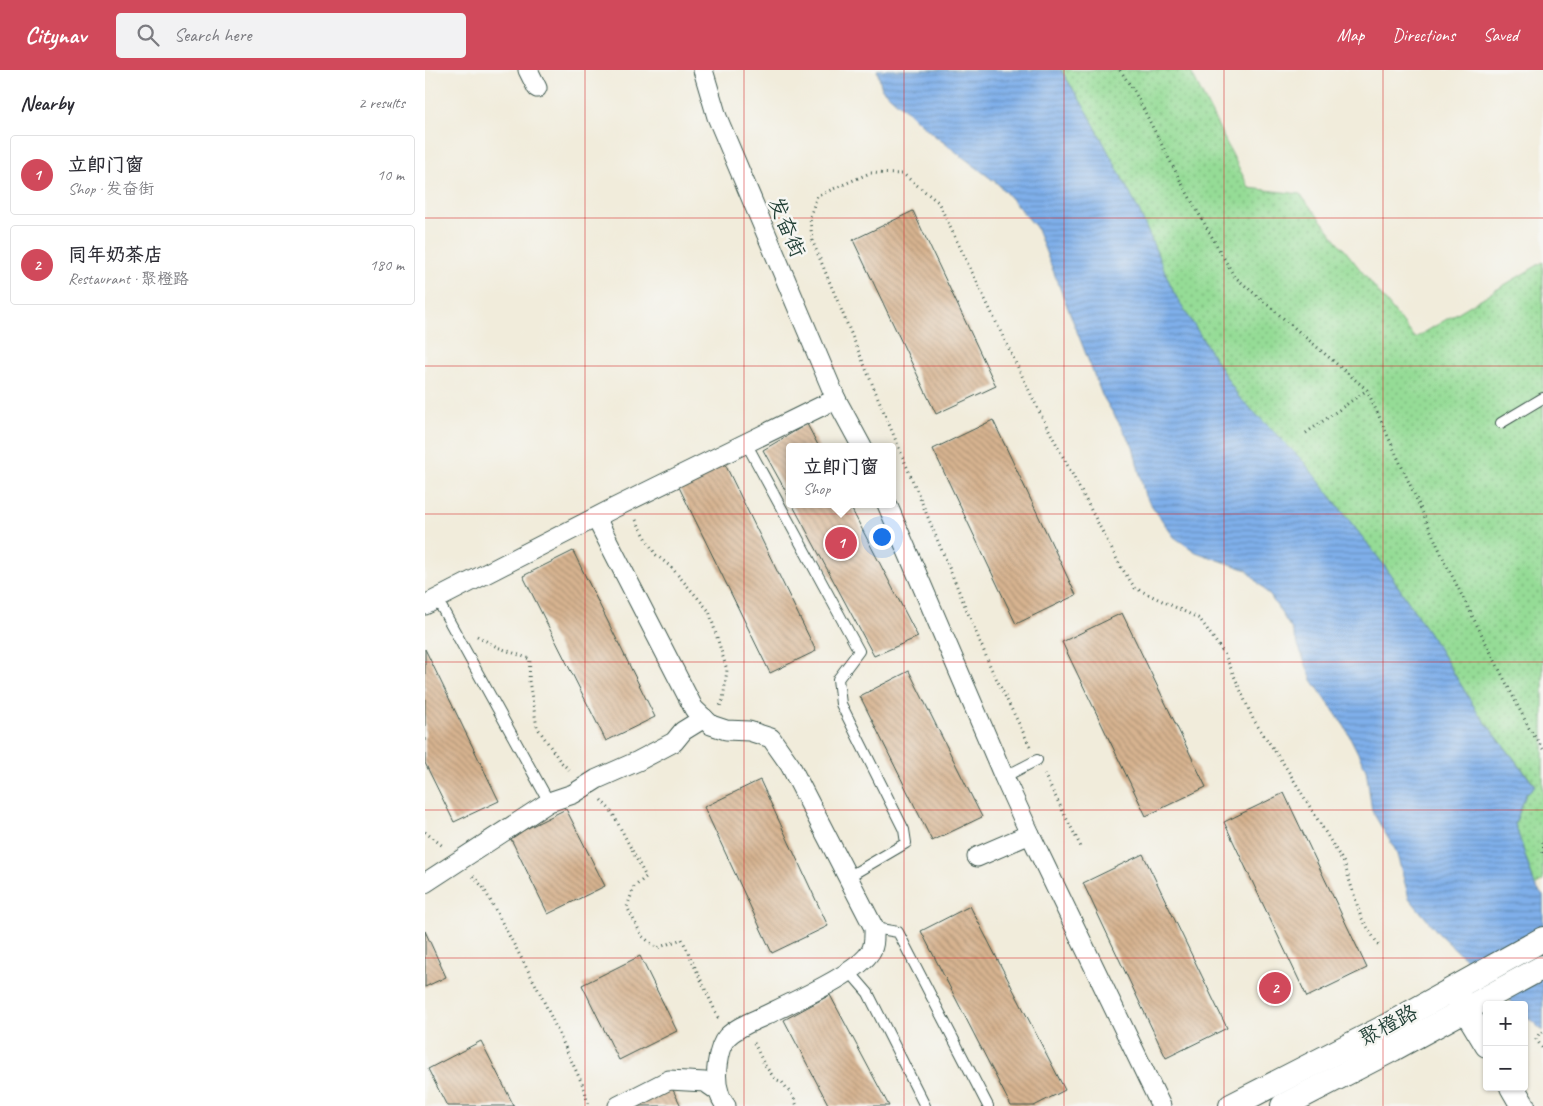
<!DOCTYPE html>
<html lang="en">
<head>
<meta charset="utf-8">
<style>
	body { margin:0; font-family:Caveat,"LXGW WenKai TC",sans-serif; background:#f2f2f3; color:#2b2b33 }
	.controls { position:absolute; right:15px; bottom:15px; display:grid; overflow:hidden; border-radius:5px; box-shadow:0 1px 4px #0004 }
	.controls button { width:45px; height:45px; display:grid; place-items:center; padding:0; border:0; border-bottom:1px solid #e1e1e2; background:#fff; color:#2b2b33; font:25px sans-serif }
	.you { position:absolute; left:456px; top:466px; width:18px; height:18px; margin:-12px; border:4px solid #fff; border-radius:50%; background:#1a73e8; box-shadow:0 0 0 8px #1a73e833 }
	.badge { display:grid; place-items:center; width:32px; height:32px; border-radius:50%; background:#d1495b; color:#fff; font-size:16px; font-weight:700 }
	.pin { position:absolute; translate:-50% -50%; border:2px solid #fff; box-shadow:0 1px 5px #0006 }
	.popup { position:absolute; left:361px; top:373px; width:110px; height:65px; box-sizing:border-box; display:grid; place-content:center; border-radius:5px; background:#fff; filter:drop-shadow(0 1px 4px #0005); font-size:16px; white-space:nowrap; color:#7c7c81 }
	.popup b { font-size:19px; color:#2b2b33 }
	.popup::after { content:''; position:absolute; left:50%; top:100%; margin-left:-10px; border:10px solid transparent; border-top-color:#fff }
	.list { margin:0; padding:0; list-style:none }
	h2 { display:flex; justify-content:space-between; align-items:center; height:65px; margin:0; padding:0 20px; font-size:21px }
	h2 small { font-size:16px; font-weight:400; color:#7c7c81 }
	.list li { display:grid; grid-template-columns:32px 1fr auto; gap:15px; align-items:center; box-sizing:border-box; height:80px; margin:0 10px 10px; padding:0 10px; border:1px solid #e1e1e2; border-radius:5px }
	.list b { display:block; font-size:19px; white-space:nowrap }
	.list p { margin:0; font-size:16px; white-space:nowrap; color:#7c7c81 }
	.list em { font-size:16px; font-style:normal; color:#7c7c81 }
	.icon { flex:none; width:28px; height:28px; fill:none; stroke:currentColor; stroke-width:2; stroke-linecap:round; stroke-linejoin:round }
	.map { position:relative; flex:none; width:1118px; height:1036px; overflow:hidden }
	header { display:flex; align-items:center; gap:30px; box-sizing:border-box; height:70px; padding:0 25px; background:#d1495b; color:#fff }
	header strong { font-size:24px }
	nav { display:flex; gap:28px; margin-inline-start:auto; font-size:18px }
	.search { width:350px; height:45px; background:#f2f2f3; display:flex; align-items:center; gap:12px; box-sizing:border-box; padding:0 18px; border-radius:5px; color:#7c7c81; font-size:19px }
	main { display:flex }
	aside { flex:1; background:#fff }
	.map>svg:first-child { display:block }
	.grass { fill:url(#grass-dots); stroke:#5a8c65 }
	.water { fill:url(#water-rules); stroke:#4f768f }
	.building { fill:url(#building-back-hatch) }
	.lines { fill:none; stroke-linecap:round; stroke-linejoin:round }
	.service-casing { stroke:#3e574d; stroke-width:12 }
	.minor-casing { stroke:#3e574d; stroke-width:21 }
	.tertiary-casing { stroke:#3e574d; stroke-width:26 }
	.path { stroke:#3e574d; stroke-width:3; stroke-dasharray:1 4; stroke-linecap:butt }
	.service { stroke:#fff; stroke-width:10 }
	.minor { stroke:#fff; stroke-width:19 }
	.tertiary { stroke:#fff; stroke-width:24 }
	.grid { fill:none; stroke:#d62828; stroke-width:1; stroke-opacity:0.55 }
	.labels { text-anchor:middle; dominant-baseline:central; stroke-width:5; stroke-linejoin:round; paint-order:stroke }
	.street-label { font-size:21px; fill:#1f3d34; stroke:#f6f6f2 }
</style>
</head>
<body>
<header>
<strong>Citynav</strong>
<div class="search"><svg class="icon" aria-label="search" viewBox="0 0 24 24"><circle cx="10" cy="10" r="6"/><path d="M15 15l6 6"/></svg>Search here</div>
<nav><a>Map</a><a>Directions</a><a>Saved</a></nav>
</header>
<main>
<aside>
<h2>Nearby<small>2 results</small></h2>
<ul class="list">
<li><span class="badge">1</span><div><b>立即门窗</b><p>Shop · 发奋街</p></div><em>10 m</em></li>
<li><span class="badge">2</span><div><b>同年奶茶店</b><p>Restaurant · 聚橙路</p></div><em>180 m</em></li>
</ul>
</aside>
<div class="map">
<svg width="1118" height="1036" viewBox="0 0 1118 1036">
	<defs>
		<pattern id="grass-dots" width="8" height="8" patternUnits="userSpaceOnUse" patternTransform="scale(1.25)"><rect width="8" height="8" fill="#95dc96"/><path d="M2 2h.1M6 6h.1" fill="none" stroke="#79b47b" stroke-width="1.8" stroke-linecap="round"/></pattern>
		<pattern id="water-rules" width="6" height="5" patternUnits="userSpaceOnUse" patternTransform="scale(1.25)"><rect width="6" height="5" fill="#7fafea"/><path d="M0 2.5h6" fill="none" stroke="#6790be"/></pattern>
		<pattern id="building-back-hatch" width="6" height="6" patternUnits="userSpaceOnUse" patternTransform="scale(1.25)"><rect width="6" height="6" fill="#d7b390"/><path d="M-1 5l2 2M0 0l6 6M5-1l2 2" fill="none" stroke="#ae9376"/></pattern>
	</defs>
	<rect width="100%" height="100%" fill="#f6f6f2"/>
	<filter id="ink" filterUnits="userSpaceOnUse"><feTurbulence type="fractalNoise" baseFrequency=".02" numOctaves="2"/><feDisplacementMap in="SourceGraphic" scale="10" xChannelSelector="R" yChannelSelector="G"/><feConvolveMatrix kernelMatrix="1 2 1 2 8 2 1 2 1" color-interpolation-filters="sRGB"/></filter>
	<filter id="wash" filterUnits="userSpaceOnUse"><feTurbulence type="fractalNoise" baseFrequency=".0096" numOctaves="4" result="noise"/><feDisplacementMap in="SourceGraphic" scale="20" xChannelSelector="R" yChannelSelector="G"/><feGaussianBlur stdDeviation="1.12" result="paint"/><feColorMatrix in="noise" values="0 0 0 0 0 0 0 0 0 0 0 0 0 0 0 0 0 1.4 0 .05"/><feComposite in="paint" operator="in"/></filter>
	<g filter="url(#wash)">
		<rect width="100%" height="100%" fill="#f1ecdb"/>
		<!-- grass -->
		<path class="grass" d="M636,0H765L824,118L875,124L990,268L1118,192V811L1110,816L1090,754L1101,724L1110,715L1053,643L1013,577L959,495L879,392L813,326L749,223L714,141L663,43Z"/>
		<!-- water -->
		<path class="water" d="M452,0H636L663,43L714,141L749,223L813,326L879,392L959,495L1013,577L1053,643L1110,716L1101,724L1090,754L1110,816L1118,826V961L1099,944V935H1090L1014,864L984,828L971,781L947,741L941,699L920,657L887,610L867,560L846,527L822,500L771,482L749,467L720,426L708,376L677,325L611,157L573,114L509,65L457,19Z"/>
		<g id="blocks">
			<!-- building -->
			<g class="building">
				<path d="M488,141L571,316L511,344L428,170Z"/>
				<path d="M568,350L651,525L591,554L508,379Z"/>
				<path d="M382,354L394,377H365V429L338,380Z"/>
				<path d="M298,390L391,581L345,603L252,413Z"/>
				<path d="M367,434H424L493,567L449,586Z"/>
				<path d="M148,481L230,647L181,671L98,506Z"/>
				<path d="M697,543L781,717L721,746L637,572Z"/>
				<path d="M0,579L74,731L29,752L0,693Z"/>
				<path d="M484,601L557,747L507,771L435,626Z"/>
				<path d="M335,710L403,856L347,883L279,737Z"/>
				<path d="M859,723L942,898L882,927L799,752Z"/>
				<path d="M141,739L180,816L123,844L85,767Z"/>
				<path d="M718,784L802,958L741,988L658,813Z"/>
				<path d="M545,836L640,1020L609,1036H586L496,861Z"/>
				<path d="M0,861L21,907L0,917Z"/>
				<path d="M215,886L252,961L194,990L157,915Z"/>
				<path d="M405,925L464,1036H404L359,950Z"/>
				<path d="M56,971L89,1036H22L3,999Z"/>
				<path d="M245,1014L256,1036H202Z"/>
			</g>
		</g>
	</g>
	<g filter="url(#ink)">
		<use href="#blocks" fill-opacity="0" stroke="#3e574d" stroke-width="1"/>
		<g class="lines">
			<defs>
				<g id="service">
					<path d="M1076,353L1118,328"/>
					<path d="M321,373L434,581L413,609L416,634L479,760L481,773L423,807"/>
					<path d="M12,529L124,732"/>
					<path d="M579,707L612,690"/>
					<path d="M449,858L473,862L563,1036"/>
					<path d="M424,901L443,923L500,1036"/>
				</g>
				<g id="minor">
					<path d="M103,0L112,18"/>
					<path d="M278,0L292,47L411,329"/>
					<path d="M462,434L579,707L605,764"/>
					<path d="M171,448L269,639L286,655L301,660L324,661L346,668L365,695L449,858C449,867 450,877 444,884C429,905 364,934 339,946C326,952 312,957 302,967C292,978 289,1008 294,1022C295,1027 298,1032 301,1036"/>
					<path d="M0,535L189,438L411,329L437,377"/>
					<path d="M552,787L605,764L736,1036"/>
					<path d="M0,813L124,732L148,724L172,709L213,691L249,672L258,661L279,648"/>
					<path d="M193,1036L244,1010L280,1012L293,1021"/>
				</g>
				<g id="tertiary">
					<path d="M1033,927L1062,975"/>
					<path d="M1087,1017L1098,1036"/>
					<path d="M806,1036L958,958L1118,869"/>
					<path d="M858,1036L968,979L1118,897"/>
				</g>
			</defs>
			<!-- service casing -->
			<use href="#service" class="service-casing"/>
			<!-- minor casing -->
			<use href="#minor" class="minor-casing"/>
			<!-- tertiary casing -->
			<use href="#tertiary" class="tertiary-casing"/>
			<!-- path -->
			<g class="path">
				<path d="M695,0L709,21L756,112L809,206L942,320L1020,492L1104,658L1118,679"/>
				<path d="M881,363L942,320"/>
				<path d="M211,450L230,484L246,497L284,541L302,600L298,630L295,636"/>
				<path d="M52,566L72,577L105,589L104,611L112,657L135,691L146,702"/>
				<path d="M605,676L566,598L387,170L385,147L392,126L445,103L478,104L513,132L614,341L696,497L710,518L775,549L800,585L828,649L862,699L919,793L936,847L954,876"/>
				<path d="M619,704L656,777"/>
				<path d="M176,730L187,742L221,807L209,817L202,837L217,866L232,878L257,869L293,947H295"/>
				<path d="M0,762L19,777"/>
				<path d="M1118,772V786"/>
				<path d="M48,806L58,817L114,921L160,1020L163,1036"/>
				<path d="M1118,962L1114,964L1111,969L1118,979"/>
				<path d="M329,973L339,994L350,1009L357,1012L369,1028L372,1036"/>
			</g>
			<!-- service -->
			<use href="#service" class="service"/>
			<!-- minor -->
			<use href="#minor" class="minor"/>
			<!-- tertiary -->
			<use href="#tertiary" class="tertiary"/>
		</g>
	</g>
	<!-- grid -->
	<path class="grid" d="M160,0V1036M319,0V1036M479,0V1036M639,0V1036M799,0V1036M958,0V1036M0,148H1118M0,296H1118M0,444H1118M0,592H1118M0,740H1118M0,888H1118"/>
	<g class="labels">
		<!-- street labels -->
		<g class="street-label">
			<text transform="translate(362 157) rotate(67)">发奋街</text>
			<text transform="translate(963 955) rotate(-28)">聚橙路</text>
		</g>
	</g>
</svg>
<div class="controls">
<button>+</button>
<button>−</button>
</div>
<div class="you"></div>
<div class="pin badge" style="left:416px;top:473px">1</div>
<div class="popup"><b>立即门窗</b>Shop</div>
<div class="pin badge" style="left:850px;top:918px">2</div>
</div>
</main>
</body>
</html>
